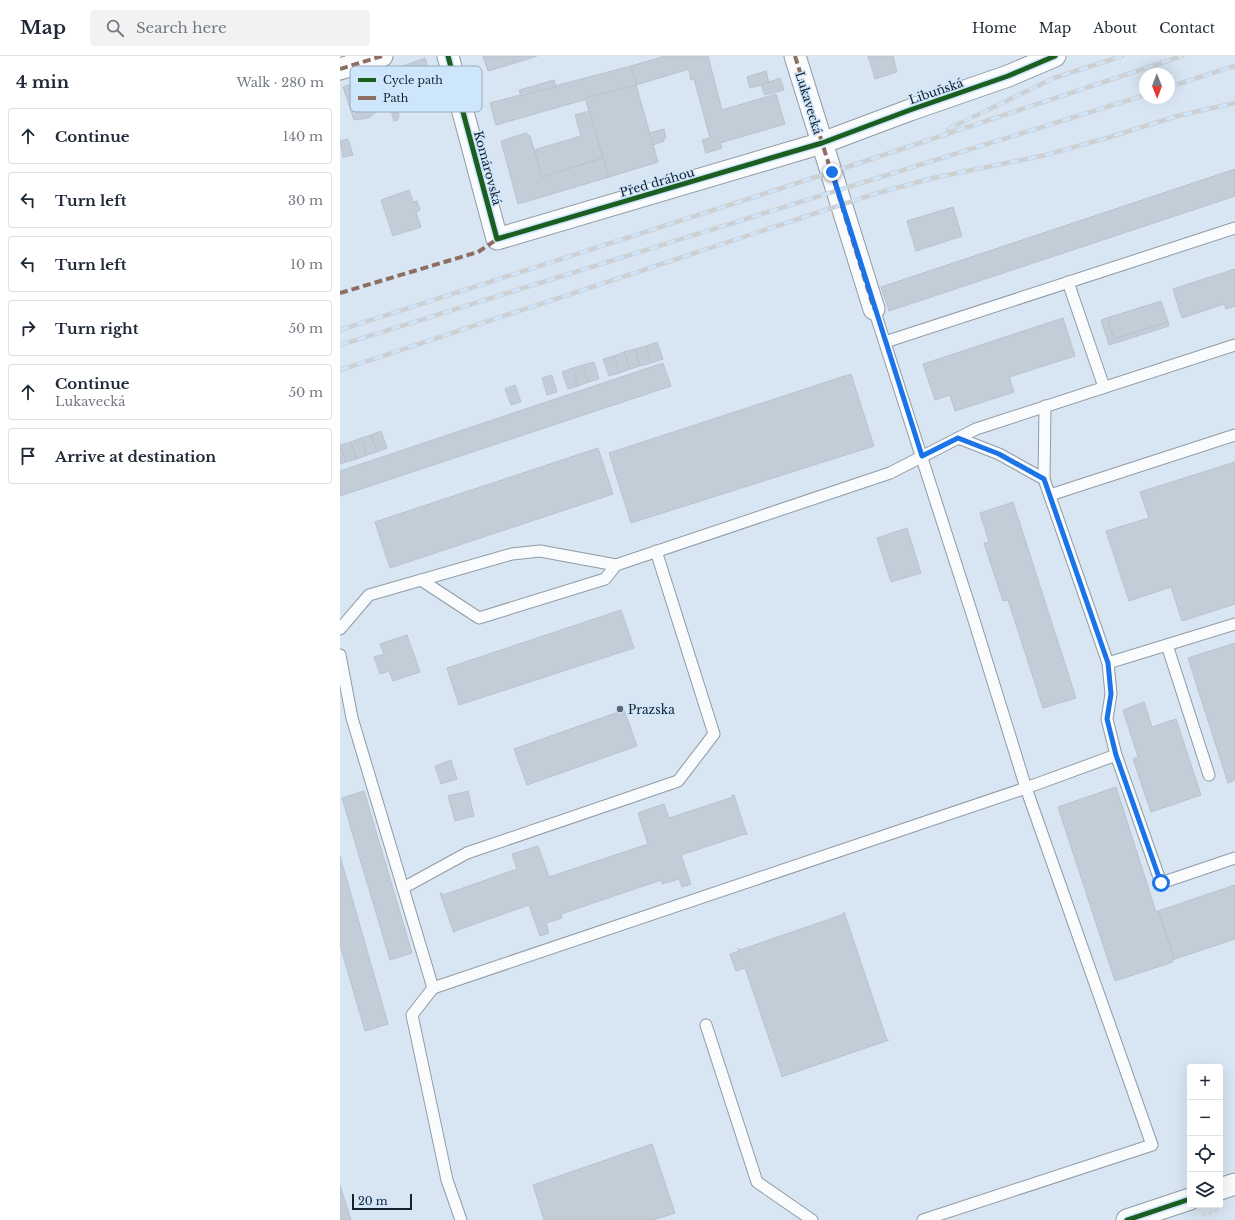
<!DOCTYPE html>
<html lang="en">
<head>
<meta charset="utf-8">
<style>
	body { margin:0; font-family:"Libre Baskerville",serif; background:#f2f2f3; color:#1f2937 }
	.controls { position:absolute; right:12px; bottom:12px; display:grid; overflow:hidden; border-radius:4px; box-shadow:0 4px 16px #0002 }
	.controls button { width:36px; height:36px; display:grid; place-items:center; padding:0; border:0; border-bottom:1px solid #e0e1e3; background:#fff; color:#1f2937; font:20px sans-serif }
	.compass { position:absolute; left:799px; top:12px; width:36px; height:36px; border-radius:50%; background:#fff; box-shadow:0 4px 16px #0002; rotate:179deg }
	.scale { position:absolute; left:12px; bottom:10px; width:60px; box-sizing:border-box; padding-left:4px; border:2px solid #16212b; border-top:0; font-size:11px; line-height:14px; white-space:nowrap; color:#16212b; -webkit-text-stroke:3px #cee6fc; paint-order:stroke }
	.stop { position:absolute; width:12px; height:12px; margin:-9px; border:3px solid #1a73e8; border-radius:50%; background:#fff }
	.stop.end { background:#1a73e8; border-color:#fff; box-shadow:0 1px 4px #0008 }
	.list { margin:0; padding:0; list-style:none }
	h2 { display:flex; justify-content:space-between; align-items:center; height:52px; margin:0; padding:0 16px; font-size:17px }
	h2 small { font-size:13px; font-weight:400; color:#747a83 }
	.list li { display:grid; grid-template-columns:26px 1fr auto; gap:12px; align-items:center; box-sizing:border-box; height:56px; margin:0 8px 8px; padding:0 8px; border:1px solid #e0e1e3; border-radius:4px }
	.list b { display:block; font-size:15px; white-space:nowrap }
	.list p { margin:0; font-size:13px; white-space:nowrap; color:#747a83 }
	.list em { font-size:13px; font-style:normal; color:#747a83 }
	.icon { flex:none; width:22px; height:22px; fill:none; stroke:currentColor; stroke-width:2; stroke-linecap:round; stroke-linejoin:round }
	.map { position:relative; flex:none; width:895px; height:1164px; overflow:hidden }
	header { display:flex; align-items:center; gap:24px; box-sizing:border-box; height:56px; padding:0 20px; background:#fff; border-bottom:1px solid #e0e1e3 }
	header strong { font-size:19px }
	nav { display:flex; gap:22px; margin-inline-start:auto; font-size:14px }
	.search { width:280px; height:36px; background:#f2f2f3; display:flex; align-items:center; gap:10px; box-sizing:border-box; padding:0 14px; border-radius:4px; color:#747a83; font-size:15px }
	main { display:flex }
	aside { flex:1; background:#fff }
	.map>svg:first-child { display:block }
	.building { fill:#c2cdd7; stroke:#b8c3ce }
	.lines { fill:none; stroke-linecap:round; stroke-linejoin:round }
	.service-casing { stroke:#909ba5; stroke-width:13 }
	.minor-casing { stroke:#909ba5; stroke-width:23 }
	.path { stroke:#d1d5d8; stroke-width:2.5; stroke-dasharray:3 3; stroke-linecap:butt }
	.service { stroke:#f9fbfd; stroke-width:11 }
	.minor { stroke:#f9fbfd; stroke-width:21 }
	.rail-casing { stroke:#ccd0d3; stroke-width:4.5 }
	.rail { stroke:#cee6fc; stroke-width:3; stroke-dasharray:9; stroke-linecap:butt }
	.quiet { stroke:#8d6e63; stroke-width:4; stroke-dasharray:8 4; stroke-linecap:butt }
	.cycleway-casing { stroke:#cee6fc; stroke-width:8 }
	.cycleway { stroke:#1b5e20; stroke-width:5 }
	.route { stroke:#1a73e8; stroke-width:5 }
	.poi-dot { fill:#5a6671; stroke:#cee6fc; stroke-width:1.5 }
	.labels { text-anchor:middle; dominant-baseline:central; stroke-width:3; stroke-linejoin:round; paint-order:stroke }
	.street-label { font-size:12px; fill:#16212b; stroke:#cee6fc }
	.poi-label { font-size:12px; fill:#16212b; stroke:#cee6fc; text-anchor:start }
	.key { fill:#cee6fc; stroke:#97abbd; stroke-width:1 }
	.key-label { font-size:11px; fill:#16212b }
</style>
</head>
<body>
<header>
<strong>Map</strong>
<div class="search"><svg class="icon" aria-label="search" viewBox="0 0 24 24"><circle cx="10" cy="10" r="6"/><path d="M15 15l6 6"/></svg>Search here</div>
<nav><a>Home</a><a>Map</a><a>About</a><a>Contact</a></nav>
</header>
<main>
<aside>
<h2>4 min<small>Walk · 280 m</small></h2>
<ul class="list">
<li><svg class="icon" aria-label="ahead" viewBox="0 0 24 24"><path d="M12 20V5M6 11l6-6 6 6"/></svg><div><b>Continue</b></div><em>140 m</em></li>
<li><svg class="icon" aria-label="left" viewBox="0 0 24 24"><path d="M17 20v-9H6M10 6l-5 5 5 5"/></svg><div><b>Turn left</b></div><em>30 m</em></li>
<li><svg class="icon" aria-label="left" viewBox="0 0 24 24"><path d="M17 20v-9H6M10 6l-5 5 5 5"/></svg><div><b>Turn left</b></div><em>10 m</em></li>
<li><svg class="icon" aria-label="right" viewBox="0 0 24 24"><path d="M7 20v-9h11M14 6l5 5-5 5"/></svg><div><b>Turn right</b></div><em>50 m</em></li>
<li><svg class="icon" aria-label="ahead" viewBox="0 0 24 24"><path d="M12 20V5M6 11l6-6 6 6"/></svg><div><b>Continue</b><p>Lukavecká</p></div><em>50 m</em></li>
<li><svg class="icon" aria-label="arrive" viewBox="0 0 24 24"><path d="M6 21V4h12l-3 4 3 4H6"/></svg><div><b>Arrive at destination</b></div></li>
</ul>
</aside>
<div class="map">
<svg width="895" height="1164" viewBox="0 0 895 1164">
	<rect width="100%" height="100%" fill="#d8e5f2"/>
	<!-- building -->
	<g class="building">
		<path d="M143,0H173L175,7L148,15Z"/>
		<path d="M173,0H197L175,7Z"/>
		<path d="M325,0H368L382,54L436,38L445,68L380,87L382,92L366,97L362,84L370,82L354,23L351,24L349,13L296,29L291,10Z"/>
		<path d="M528,0H553L557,16L535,23Z"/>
		<path d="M85,2L93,27L66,34L68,40L56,44L59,61H57L58,64L54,65L41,18Z"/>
		<path d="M291,10L296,29L156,69L150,47Z"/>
		<path d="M426,15L429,27L410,32L407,21Z"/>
		<path d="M41,18L48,45L36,48L37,51L34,53L35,57L29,62L14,64L3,31Z"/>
		<path d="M440,22L444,34L425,39L421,29Z"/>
		<path d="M214,24L216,31L199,35L197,29Z"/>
		<path d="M197,29L199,35L181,40L179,34Z"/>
		<path d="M296,29L318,106L269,121L245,42Z"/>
		<path d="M249,55L263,102L202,121L194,94L241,80L235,59Z"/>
		<path d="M324,73L326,82H324V85L313,89L309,77Z"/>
		<path d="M186,77L190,80L202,121L263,102L269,121L178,148L161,85Z"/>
		<path d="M8,83L13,99L3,101L0,85Z"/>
		<path d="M895,113V140L549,255L541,231Z"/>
		<path d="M69,134L73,146L77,145L80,154L76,156L81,171L53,180L41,144Z"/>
		<path d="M613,151L622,180L576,195L567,165Z"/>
		<path d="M895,213V250L886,253L884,248L842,262L833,233Z"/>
		<path d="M821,245L828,266L774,283L767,262Z"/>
		<path d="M723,262L735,300L669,321L674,336L615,355L610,339L595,344L583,308Z"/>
		<path d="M767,262L774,283L828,266L829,270L769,289L761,264Z"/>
		<path d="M317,286L323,303L311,307L306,290Z"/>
		<path d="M306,290L311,307L300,310L295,293Z"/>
		<path d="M295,293L300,310L290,313L284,296Z"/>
		<path d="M284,296L290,313L279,317L274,300Z"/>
		<path d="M274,300L279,317L269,320L263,303Z"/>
		<path d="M254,306L259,323L248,326L243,309Z"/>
		<path d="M323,307L331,330L0,440V415Z"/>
		<path d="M243,309L248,326L238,330L233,312Z"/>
		<path d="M233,312L238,330L228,333L222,316Z"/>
		<path d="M511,318L534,390L291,467L269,397Z"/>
		<path d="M212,319L217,336L207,339L202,322Z"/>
		<path d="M175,329L181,346L171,349L165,333Z"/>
		<path d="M41,375L47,392L37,396L31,379Z"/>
		<path d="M31,379L37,396L27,399L21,382Z"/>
		<path d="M21,382L27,399L16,403L11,386Z"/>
		<path d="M11,386L16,403L6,406L0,389Z"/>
		<path d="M0,389L6,406L0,408Z"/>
		<path d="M258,392L273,438L50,512L35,466Z"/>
		<path d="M895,406V548L842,565L831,531L789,545L766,475L809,462L800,436Z"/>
		<path d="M673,446L736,642L703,652L668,544L663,545L644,487L649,486L640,457Z"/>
		<path d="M567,472L581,517L551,526L537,482Z"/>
		<path d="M281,554L294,592L119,649L107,612Z"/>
		<path d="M67,579L80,616L53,625L49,615L40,618L34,601L44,598L40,588Z"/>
		<path d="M895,587V724L888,727L848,602Z"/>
		<path d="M804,646L812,671L836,663L861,739L811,756L793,703L798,701L783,654Z"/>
		<path d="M284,654L297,690L187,729L174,693Z"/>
		<path d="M111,704L117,723L101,728L95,710Z"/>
		<path d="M776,731L816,856L818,855L835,903L832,904L833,906L775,925L718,751Z"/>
		<path d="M24,735L72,897L50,904L2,742Z"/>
		<path d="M128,735L134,760L115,765L108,740Z"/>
		<path d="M392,739H394L407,779L405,778L341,799L351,828L342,831L339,823L322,828L321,824L221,858L222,862L206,867L209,877L200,880L189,849L115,875L114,877L100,837H102L103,839L177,813L172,798L198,790L209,821L308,788L298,757L324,748L329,762L393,741Z"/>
		<path d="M0,800L48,968L25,975L0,889Z"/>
		<path d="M895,829V883L835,903L818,855Z"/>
		<path d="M504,856L547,984H549L441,1021L442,1020L405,912L396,915L390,898L399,895L398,892L400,894L504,858Z"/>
		<path d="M312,1088L335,1157L313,1164H204L193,1129Z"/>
		<path d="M0,1129L11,1164H0Z"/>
	</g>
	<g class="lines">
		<defs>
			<g id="service">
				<path d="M728,226L764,331"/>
				<path d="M534,253L633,561L686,732L812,1089L583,1164"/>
				<path d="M545,286L895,172"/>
				<path d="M618,382L659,398L704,423"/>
				<path d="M710,439L895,379"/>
				<path d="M81,524L139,562L265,523L276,509"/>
				<path d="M0,573L29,539L172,498L200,495L276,509L550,417L636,373L895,289"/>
				<path d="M827,589L869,719"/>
				<path d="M0,599L12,662L93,932L72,959L107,1124L121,1164"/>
				<path d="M768,607L895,568"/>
				<path d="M776,699L821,827L895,802"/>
				<path d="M63,832L127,797L338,725L374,678L316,495"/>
				<path d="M93,932L686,732L776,699L767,663L771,638L768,607L704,423L705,350"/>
				<path d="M366,969L417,1126L472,1164"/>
			</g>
			<g id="minor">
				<path d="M108,0L157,183L482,87L570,54L668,20L715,0"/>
				<path d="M455,0L534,253"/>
				<path d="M0,13L42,0"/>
				<path d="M880,1133L895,1128"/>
				<path d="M787,1164L850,1143"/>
			</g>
		</defs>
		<!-- service casing -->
		<use href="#service" class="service-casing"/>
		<!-- minor casing -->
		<use href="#minor" class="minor-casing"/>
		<!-- path -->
		<path class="path" d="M863,1159L879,1154"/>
		<!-- service -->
		<use href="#service" class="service"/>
		<!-- minor -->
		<use href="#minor" class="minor"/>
		<defs>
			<g id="rail">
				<path d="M829,31L895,10"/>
				<path d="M608,73L714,22L782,0"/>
				<path d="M0,274L492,116L842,0"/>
				<path d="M0,289L805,39"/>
				<path d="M0,314L534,138L593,122L706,99L767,82L837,60L895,47"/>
			</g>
		</defs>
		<!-- rail casing -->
		<use href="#rail" class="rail-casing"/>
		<!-- rail -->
		<use href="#rail" class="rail"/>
		<!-- quiet -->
		<g class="quiet">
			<path d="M455,0L534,253"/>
			<path d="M0,13L42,0"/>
			<path d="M0,237L138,196L159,182"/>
		</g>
		<defs>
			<g id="cycleway">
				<path d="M108,0L157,183L482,87L570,54L668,20L715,0"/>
				<path d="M787,1164L850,1143"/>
			</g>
		</defs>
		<!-- cycleway casing -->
		<use href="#cycleway" class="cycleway-casing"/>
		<!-- cycleway -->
		<use href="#cycleway" class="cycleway"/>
	</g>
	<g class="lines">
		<!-- route -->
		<path class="route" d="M492,116L582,400L618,382L659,398L704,423L768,607L771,638L767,663L776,699L821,827"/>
	</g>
	<!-- markers -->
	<circle class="poi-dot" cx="280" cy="653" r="4"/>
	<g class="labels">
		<!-- street labels -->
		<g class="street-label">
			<text transform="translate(596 35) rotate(-19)">Libuňská</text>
			<text transform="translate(469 47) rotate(73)">Lukavecká</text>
			<text transform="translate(148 112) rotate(75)">Komárovská</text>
			<text transform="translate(317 126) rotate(-16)">Před dráhou</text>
		</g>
		<!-- poi labels -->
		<g class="poi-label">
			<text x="288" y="653">Prazska</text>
		</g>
	</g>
	<!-- legend -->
	<rect x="10" y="10" width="132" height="46" rx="6" class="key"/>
	<rect x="18" y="22" width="18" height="4" fill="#1b5e20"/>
	<rect x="18" y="40" width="18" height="4" fill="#8d6e63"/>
	<g class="key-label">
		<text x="43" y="28">Cycle path</text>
		<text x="43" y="46">Path</text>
	</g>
</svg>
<div class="controls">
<button>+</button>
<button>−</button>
<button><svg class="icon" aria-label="locate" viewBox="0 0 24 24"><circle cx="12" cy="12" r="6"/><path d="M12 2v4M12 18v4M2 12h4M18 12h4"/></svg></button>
<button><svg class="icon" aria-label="layers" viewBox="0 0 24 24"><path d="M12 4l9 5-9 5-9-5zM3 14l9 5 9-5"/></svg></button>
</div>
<svg class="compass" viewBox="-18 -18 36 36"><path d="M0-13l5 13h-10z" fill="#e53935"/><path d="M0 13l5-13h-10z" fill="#747a83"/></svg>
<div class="scale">20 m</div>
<div class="stop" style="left:821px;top:827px"></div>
<div class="stop end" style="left:492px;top:116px"></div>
</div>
</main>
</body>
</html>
